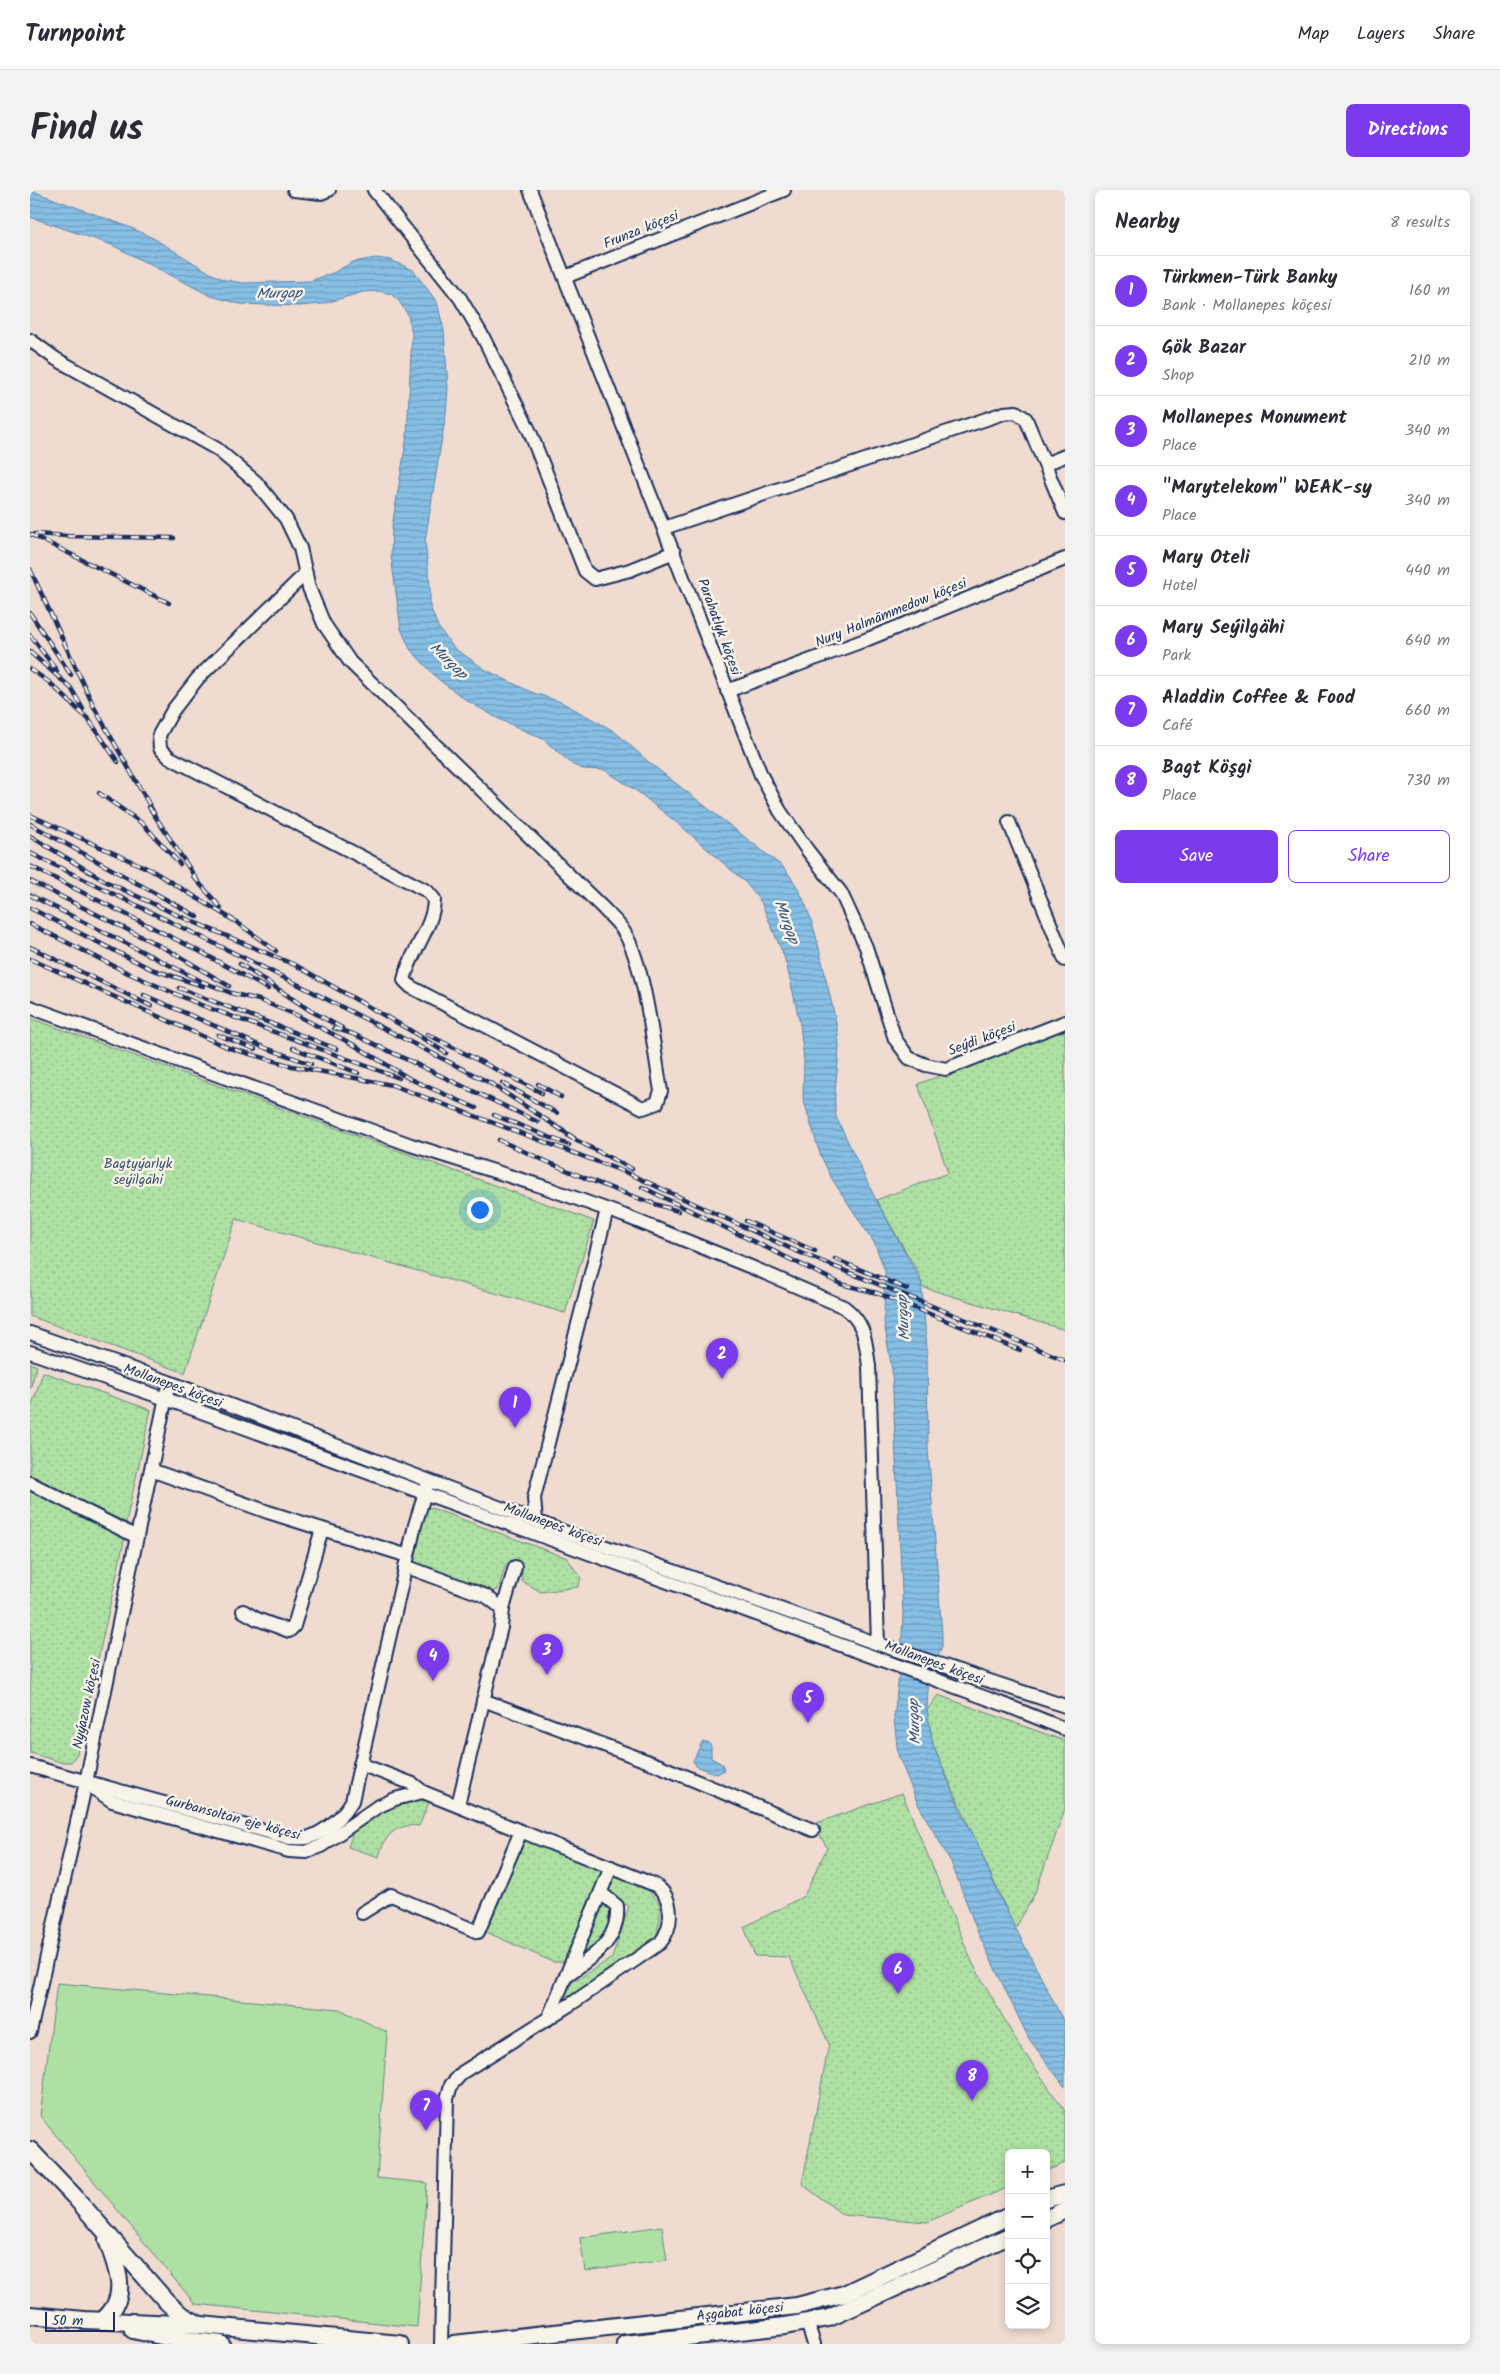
<!DOCTYPE html>
<html lang="en">
<head>
<meta charset="utf-8">
<style>
	body { margin:0; font-family:Kalam,sans-serif; background:#f2f2f3; color:#2b2b33 }
	.controls { position:absolute; right:15px; bottom:15px; display:grid; overflow:hidden; border-radius:8px; box-shadow:0 2px 8px #0003 }
	.controls button { width:45px; height:45px; display:grid; place-items:center; padding:0; border:0; border-bottom:1px solid #e1e1e2; background:#fff; color:#2b2b33; font:25px sans-serif }
	.scale { position:absolute; left:15px; bottom:12px; width:70px; box-sizing:border-box; padding-left:5px; border:2px solid #1b2f5e; border-top:0; font-size:14px; line-height:18px; white-space:nowrap; color:#1b2f5e; -webkit-text-stroke:4px #f7f3e8; paint-order:stroke }
	.you { position:absolute; left:449px; top:1019px; width:18px; height:18px; margin:-12px; border:4px solid #fff; border-radius:50%; background:#1a73e8; box-shadow:0 0 0 8px #1a73e833 }
	.badge { display:grid; place-items:center; width:32px; height:32px; border-radius:50%; background:#7c3aed; color:#fff; font-size:16px; font-weight:700 }
	.pin { position:absolute; translate:-50% -41px; filter:drop-shadow(0 1px 2px #0008) }
	.pin::after { content:''; position:absolute; top:26px; width:18px; height:15px; background:inherit; clip-path:polygon(0 0,100% 0,50% 100%) }
	.list { margin:0; padding:0; list-style:none }
	h2 { display:flex; justify-content:space-between; align-items:center; height:65px; margin:0; padding:0 20px; font-size:21px }
	h2 small { font-size:16px; font-weight:400; color:#7c7c81 }
	.list li { display:grid; grid-template-columns:32px 1fr auto; gap:15px; align-items:center; box-sizing:border-box; height:70px; padding:0 20px; border-top:1px solid #e1e1e2 }
	.list b { display:block; font-size:19px; white-space:nowrap }
	.list p { margin:0; font-size:16px; white-space:nowrap; color:#7c7c81 }
	.list em { font-size:16px; font-style:normal; color:#7c7c81 }
	.actions { display:flex; gap:10px; padding:15px 20px }
	.actions a { flex:1; padding:11px 0; border:1px solid #7c3aed; border-radius:8px; text-align:center; font-size:18px; color:#7c3aed }
	.actions .main { background:#7c3aed; color:#fff }
	.icon { flex:none; width:28px; height:28px; fill:none; stroke:currentColor; stroke-width:2; stroke-linecap:round; stroke-linejoin:round }
	.map { position:relative; flex:none; width:1035px; height:2154px; overflow:hidden; border-radius:8px }
	header { display:flex; align-items:center; gap:30px; box-sizing:border-box; height:70px; padding:0 25px; background:#fff; border-bottom:1px solid #e1e1e2 }
	header strong { font-size:24px }
	nav { display:flex; gap:28px; margin-inline-start:auto; font-size:18px }
	.intro { display:flex; align-items:center; justify-content:space-between; box-sizing:border-box; height:120px; padding:0 30px }
	h1 { margin:0; font-size:35px }
	.button { padding:12px 22px; border-radius:8px; background:#7c3aed; color:#fff; font-size:18px; font-weight:700 }
	main { display:flex; gap:30px; padding:0 30px }
	aside { flex:1; background:#fff; border-radius:8px; box-shadow:0 2px 8px #0003 }
	.map>svg:first-child { display:block }
	.park { fill:url(#park-dots); stroke:#648880 }
	.pitch { fill:#ade0a2; stroke:#648880 }
	.water { fill:url(#water-rules); stroke:#5c85af }
	.lines { fill:none; stroke-linecap:round; stroke-linejoin:round }
	.minor-casing { stroke:#1b2f5e; stroke-width:16 }
	.major-casing { stroke:#1b2f5e; stroke-width:20 }
	.minor { stroke:#f7f3e8; stroke-width:12 }
	.major { stroke:#f7f3e8; stroke-width:16 }
	.rail-casing { stroke:#1b2f5e; stroke-width:4.5 }
	.rail { stroke:#f7f3e8; stroke-width:2.5; stroke-dasharray:8; stroke-linecap:butt }
	.labels { text-anchor:middle; dominant-baseline:central; stroke-width:5; stroke-linejoin:round; paint-order:stroke }
	.street-label { font-size:14px; fill:#1b2f5e; stroke:#f7f3e8 }
	.park-label { font-size:14px; fill:#38526c; stroke:#f7f3e8 }
	.water-label { font-size:15px; font-style:italic; fill:#365380; stroke:#f7f3e8 }
</style>
</head>
<body>
<header>
<strong>Turnpoint</strong>
<nav><a>Map</a><a>Layers</a><a>Share</a></nav>
</header>
<div class="intro"><h1>Find us</h1><a class="button">Directions</a></div>
<main>
<div class="map">
<svg width="1035" height="2154" viewBox="0 0 1035 2154">
	<defs>
		<pattern id="park-dots" width="8" height="8" patternUnits="userSpaceOnUse" patternTransform="scale(1.25)"><rect width="8" height="8" fill="#ade0a2"/><path d="M2 2h.1M6 6h.1" fill="none" stroke="#94c08e" stroke-width="1.8" stroke-linecap="round"/></pattern>
		<pattern id="water-rules" width="6" height="5" patternUnits="userSpaceOnUse" patternTransform="scale(1.25)"><rect width="6" height="5" fill="#87bfe5"/><path d="M0 2.5h6" fill="none" stroke="#6e9cbd"/></pattern>
	</defs>
	<rect width="100%" height="100%" fill="#efdbd0"/>
	<filter id="ink" filterUnits="userSpaceOnUse"><feTurbulence type="fractalNoise" baseFrequency=".02" numOctaves="2"/><feDisplacementMap in="SourceGraphic" scale="10" xChannelSelector="R" yChannelSelector="G"/><feConvolveMatrix kernelMatrix="1 2 1 2 8 2 1 2 1" color-interpolation-filters="sRGB"/></filter>
	<g filter="url(#ink)">
		<!-- park -->
		<g class="park">
			<path d="M0,828L564,1031L535,1123L206,1029L155,1183L0,1126Z"/>
			<path d="M1035,838V1140L892,1097L889,1084L846,1010L918,983L888,894Z"/>
			<path d="M0,1173L7,1176L0,1199Z"/>
			<path d="M13,1182L121,1220L95,1337L0,1288V1221Z"/>
			<path d="M0,1299L95,1347L47,1564L41,1572H30L0,1563Z"/>
			<path d="M396,1316L537,1368L551,1388L548,1397L511,1402L492,1391V1375L484,1372L476,1374L468,1400L462,1402L387,1373L382,1370Z"/>
			<path d="M908,1505L1035,1551V1619L1005,1703L985,1739L903,1555L897,1520Z"/>
			<path d="M872,1603L942,1772L987,1852L1035,1921V1973L1016,1981V1963H979V1997L897,2032L813,2025L772,1994L799,1854L759,1767L725,1766L714,1737L774,1706L797,1658L784,1634Z"/>
			<path d="M402,1605L389,1636C366,1633 354,1646 349,1667L318,1657L327,1631L347,1617Z"/>
			<path d="M495,1649L574,1682L538,1769L533,1772H523L454,1741Z"/>
			<path d="M584,1685L616,1698L630,1714V1729L626,1748L613,1762L531,1813L541,1793L582,1768L599,1716L576,1705Z"/>
			<path d="M572,1713L581,1716C583,1726 575,1746 568,1754C565,1758 556,1761 551,1764Z"/>
		</g>
		<!-- pitch -->
		<g class="pitch">
			<path d="M27,1793L309,1819L357,1842L347,1988L397,1993L387,2137L165,2114L10,1926Z"/>
			<path d="M632,2036L637,2070L555,2081L550,2048Z"/>
		</g>
		<!-- water -->
		<g class="water">
			<path d="M0,0L99,37L123,48L182,84L195,90L213,93L280,91L303,83L323,72L346,68L360,70L383,80L407,112L414,141L418,198L416,223L395,351L400,396V416L408,437L424,458L456,480L501,502L531,512L584,541L621,574L753,677C782,710 789,761 799,802C803,819 808,837 809,855C809,879 802,903 806,927L846,1010L891,1091L897,1158L898,1258L912,1445V1456L902,1481L898,1500L897,1520L903,1555L932,1624L947,1652L969,1706L1035,1834V1897L999,1849L948,1743L921,1672L888,1614L868,1565L864,1528L871,1466L873,1424L862,1180L854,1132L855,1081L845,1054L802,989L790,964L773,908L774,871L770,834L760,789L754,766L731,712L715,692L651,636L608,602L575,580L553,579L543,575L513,549L469,529L436,510L408,489L380,459L371,439L361,366L362,337L377,246L382,144L378,125L369,111L361,104L349,101L333,102L292,114L269,116L210,114L181,106L82,55L0,27Z"/>
			<path d="M672,1552H678L681,1556V1568L692,1574L694,1580L687,1584L667,1577L663,1571Z"/>
		</g>
		<g class="lines">
			<defs>
				<g id="minor">
					<path d="M264,0L291,3L299,0"/>
					<path d="M344,0L430,108L453,147L500,242L555,381L565,389L600,380L644,362"/>
					<path d="M500,0L731,585L750,621L778,661L811,703L836,757L865,849L879,868L896,875L916,879L1035,832"/>
					<path d="M535,87L754,0"/>
					<path d="M0,150L26,169L187,259L226,292L256,329L270,358L279,398L294,434L320,472L574,719C580,726 589,733 594,742C615,775 624,860 631,901L627,913L613,918L381,797L374,790C380,762 404,737 404,709L397,701L139,567L130,558L129,545L143,520L168,488L276,383"/>
					<path d="M1015,274L1035,266"/>
					<path d="M634,338L974,223L986,222L996,229L1035,323"/>
					<path d="M697,501L838,449L1035,369"/>
					<path d="M979,632L1035,770"/>
					<path d="M0,817L381,955L514,997L595,1026L721,1077L814,1117C836,1134 835,1150 839,1176L848,1454"/>
					<path d="M0,1143L139,1192L529,1340L848,1454L1035,1516"/>
					<path d="M0,1162L136,1209L978,1516L1035,1539"/>
					<path d="M121,1280L238,1322L378,1366"/>
					<path d="M0,1293L107,1347"/>
					<path d="M506,1331L504,1308L577,1020"/>
					<path d="M375,1376L456,1406L473,1419L471,1437L428,1615"/>
					<path d="M473,1419L485,1377"/>
					<path d="M213,1421L227,1429L259,1441L264,1436L292,1339"/>
					<path d="M453,1510L630,1576L783,1640"/>
					<path d="M330,1574L383,1594L393,1602L625,1695C644,1707 644,1736 630,1753L544,1812L433,1882L421,1895L417,1909L411,2154"/>
					<path d="M0,1576L260,1648C266,1648 274,1649 280,1647C297,1641 313,1626 322,1611L385,1335L397,1296"/>
					<path d="M63,1598L82,1611L259,1661L276,1662L291,1656L347,1617L365,1609L393,1602"/>
					<path d="M332,1723L361,1705L448,1742L491,1641"/>
					<path d="M537,1785C562,1767 590,1751 587,1716L571,1703"/>
					<path d="M518,1829L581,1677"/>
					<path d="M0,1842L56,1592L137,1202"/>
					<path d="M777,2132L784,2154"/>
				</g>
				<g id="major">
					<path d="M0,1960L44,2006L137,2112L150,2124L168,2134"/>
					<path d="M1016,2009L1035,2004"/>
					<path d="M1016,2029L1035,2020"/>
					<path d="M0,2125L54,2130L171,2135L370,2154"/>
					<path d="M72,2131C101,2107 87,2079 77,2050"/>
					<path d="M103,2140L145,2149L191,2154"/>
					<path d="M424,2154L767,2116L814,2104L979,2026"/>
					<path d="M595,2154L755,2136L799,2128L979,2046"/>
				</g>
			</defs>
			<!-- minor casing -->
			<use href="#minor" class="minor-casing"/>
			<!-- major casing -->
			<use href="#major" class="major-casing"/>
			<!-- minor -->
			<use href="#minor" class="minor"/>
			<!-- major -->
			<use href="#major" class="major"/>
			<defs>
				<g id="rail">
					<path d="M0,344L139,413"/>
					<path d="M5,344L37,346L144,348"/>
					<path d="M0,379L64,517L124,623"/>
					<path d="M0,423L41,485"/>
					<path d="M0,445L27,481"/>
					<path d="M0,462L41,498L53,519"/>
					<path d="M0,479L19,492L59,530L88,572"/>
					<path d="M69,603L113,634L150,674"/>
					<path d="M119,617L167,690"/>
					<path d="M0,625L121,680L208,733L246,761"/>
					<path d="M0,634L168,727"/>
					<path d="M0,646L75,691L147,725L265,775L378,839L416,863"/>
					<path d="M0,663L269,795L460,893L544,948"/>
					<path d="M0,676L169,761L238,799"/>
					<path d="M163,686L191,718"/>
					<path d="M0,691L140,761L199,796"/>
					<path d="M0,705L171,791L201,803L229,810L264,824L324,855L380,889L446,918"/>
					<path d="M0,718L121,779L173,796"/>
					<path d="M0,734L98,783L171,815L369,888"/>
					<path d="M0,757L121,816"/>
					<path d="M0,769L199,858L262,876L362,895L600,984L766,1061L1035,1170"/>
					<path d="M210,774L281,821L312,838"/>
					<path d="M149,798L307,859"/>
					<path d="M114,805L233,857L281,874"/>
					<path d="M304,838L323,844L508,932"/>
					<path d="M397,844L512,903"/>
					<path d="M188,845L225,859"/>
					<path d="M263,858L328,883"/>
					<path d="M472,893L527,923"/>
					<path d="M508,894L531,907"/>
					<path d="M464,925L539,955"/>
					<path d="M538,946L602,979"/>
					<path d="M469,950C528,977 586,1003 648,1021"/>
					<path d="M612,997L811,1094L847,1103L990,1160"/>
					<path d="M716,1031L785,1061"/>
					<path d="M805,1069L877,1099"/>
				</g>
			</defs>
			<!-- rail casing -->
			<use href="#rail" class="rail-casing"/>
			<!-- rail -->
			<use href="#rail" class="rail"/>
		</g>
	</g>
	<g class="labels">
		<!-- street labels -->
		<g class="street-label">
			<text transform="translate(611 40) rotate(-22)">Frunza köçesi</text>
			<text transform="translate(861 423) rotate(-22)">Nury Halmämmedow köçesi</text>
			<text transform="translate(689 437) rotate(70)">Parahatlyk köçesi</text>
			<text transform="translate(952 849) rotate(-21)">Seýdi köçesi</text>
			<text transform="translate(143 1196) rotate(20)">Mollanepes köçesi</text>
			<text transform="translate(523 1335) rotate(20)">Mollanepes köçesi</text>
			<text transform="translate(904 1473) rotate(20)">Mollanepes köçesi</text>
			<text transform="translate(57 1514) rotate(-78)">Nyýazow köçesi</text>
			<text transform="translate(203 1628) rotate(15)">Gurbansoltan eje köçesi</text>
			<text transform="translate(710 2122) rotate(-6)">Aşgabat köçesi</text>
		</g>
		<!-- park labels -->
		<g class="park-label">
			<text x="108" y="974">Bagtyýarlyk<tspan x="108" dy="16">seýilgähi</tspan></text>
		</g>
		<!-- water labels -->
		<g class="water-label">
			<text transform="translate(249 104) rotate(-1)">Murgap</text>
			<text transform="translate(418 471) rotate(44)">Murgap</text>
			<text transform="translate(756 732) rotate(69)">Murgap</text>
			<text transform="translate(874 1128) rotate(-94)">Murgap</text>
			<text transform="translate(885 1532) rotate(-93)">Murgap</text>
		</g>
	</g>
</svg>
<div class="controls">
<button>+</button>
<button>−</button>
<button><svg class="icon" aria-label="locate" viewBox="0 0 24 24"><circle cx="12" cy="12" r="6"/><path d="M12 2v4M12 18v4M2 12h4M18 12h4"/></svg></button>
<button><svg class="icon" aria-label="layers" viewBox="0 0 24 24"><path d="M12 4l9 5-9 5-9-5zM3 14l9 5 9-5"/></svg></button>
</div>
<div class="scale">50 m</div>
<div class="you"></div>
<div class="pin badge" style="left:485px;top:1238px">1</div>
<div class="pin badge" style="left:692px;top:1189px">2</div>
<div class="pin badge" style="left:517px;top:1485px">3</div>
<div class="pin badge" style="left:403px;top:1491px">4</div>
<div class="pin badge" style="left:778px;top:1533px">5</div>
<div class="pin badge" style="left:868px;top:1804px">6</div>
<div class="pin badge" style="left:396px;top:1941px">7</div>
<div class="pin badge" style="left:942px;top:1911px">8</div>
</div>
<aside>
<h2>Nearby<small>8 results</small></h2>
<ul class="list">
<li><span class="badge">1</span><div><b>Türkmen-Türk Banky</b><p>Bank · Mollanepes köçesi</p></div><em>160 m</em></li>
<li><span class="badge">2</span><div><b>Gök Bazar</b><p>Shop</p></div><em>210 m</em></li>
<li><span class="badge">3</span><div><b>Mollanepes Monument</b><p>Place</p></div><em>340 m</em></li>
<li><span class="badge">4</span><div><b>&quot;Marytelekom&quot; WEAK-sy</b><p>Place</p></div><em>340 m</em></li>
<li><span class="badge">5</span><div><b>Mary Oteli</b><p>Hotel</p></div><em>440 m</em></li>
<li><span class="badge">6</span><div><b>Mary Seýilgähi</b><p>Park</p></div><em>640 m</em></li>
<li><span class="badge">7</span><div><b>Aladdin Coffee &amp; Food</b><p>Café</p></div><em>660 m</em></li>
<li><span class="badge">8</span><div><b>Bagt Köşgi</b><p>Place</p></div><em>730 m</em></li>
</ul>
<div class="actions"><a class="main">Save</a><a>Share</a></div>
</aside>
</main>
</body>
</html>
